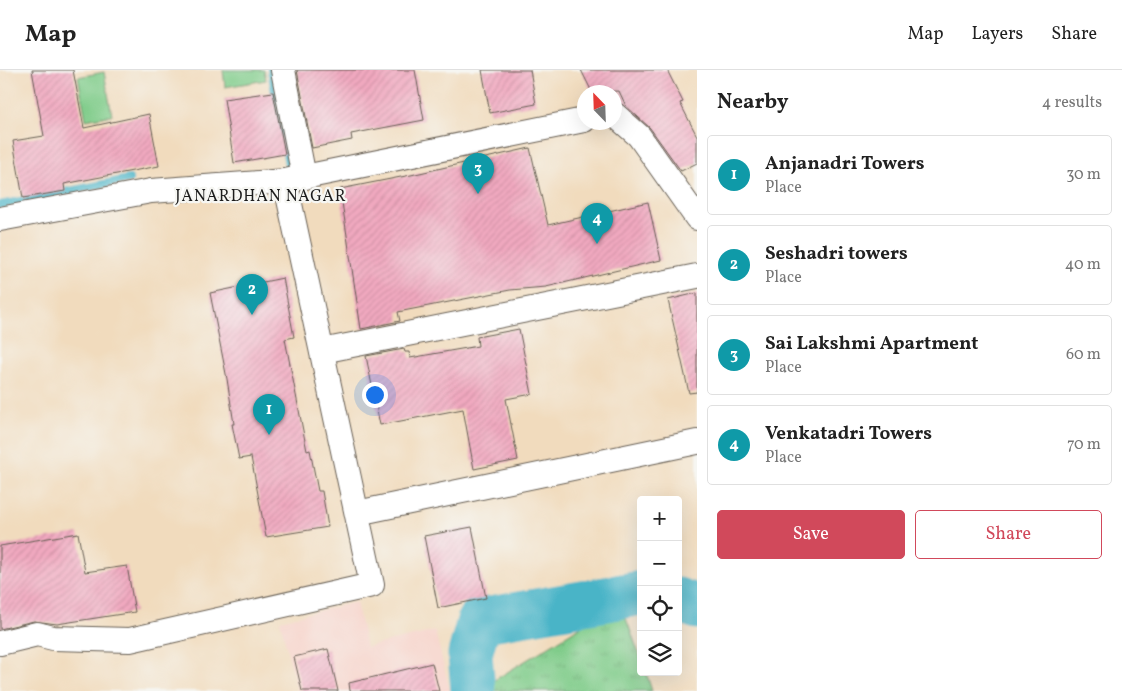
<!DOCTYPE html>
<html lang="en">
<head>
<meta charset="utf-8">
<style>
	body { margin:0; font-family:Vollkorn,serif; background:#f6f6f6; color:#222 }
	.controls { position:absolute; right:15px; bottom:15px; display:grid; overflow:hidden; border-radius:5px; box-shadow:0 5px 20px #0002 }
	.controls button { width:45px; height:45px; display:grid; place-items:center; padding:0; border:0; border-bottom:1px solid #e0e0e0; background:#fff; color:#222; font:25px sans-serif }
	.compass { position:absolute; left:577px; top:15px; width:45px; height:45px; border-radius:50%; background:#fff; box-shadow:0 5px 20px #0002; rotate:337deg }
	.you { position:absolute; left:374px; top:324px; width:18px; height:18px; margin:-12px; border:4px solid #fff; border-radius:50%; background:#1a73e8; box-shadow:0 0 0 8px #1a73e833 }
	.badge { display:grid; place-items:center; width:32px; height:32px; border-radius:50%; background:#d1495b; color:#fff; font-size:16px; font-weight:700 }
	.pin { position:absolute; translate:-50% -41px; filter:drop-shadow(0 1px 2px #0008) }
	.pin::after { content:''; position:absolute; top:26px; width:18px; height:15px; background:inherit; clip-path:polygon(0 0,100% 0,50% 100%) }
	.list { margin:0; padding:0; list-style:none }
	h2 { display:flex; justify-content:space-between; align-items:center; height:65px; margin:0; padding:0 20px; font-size:21px }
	h2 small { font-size:16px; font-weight:400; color:#767676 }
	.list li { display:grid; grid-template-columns:32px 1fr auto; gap:15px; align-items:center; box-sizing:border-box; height:80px; margin:0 10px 10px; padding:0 10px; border:1px solid #e0e0e0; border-radius:5px }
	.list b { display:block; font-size:19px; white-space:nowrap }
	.list p { margin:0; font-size:16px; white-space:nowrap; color:#767676 }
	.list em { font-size:16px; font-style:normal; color:#767676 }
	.actions { display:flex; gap:10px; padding:15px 20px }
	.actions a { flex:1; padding:11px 0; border:1px solid #d1495b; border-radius:5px; text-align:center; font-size:18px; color:#d1495b }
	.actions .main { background:#d1495b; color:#fff }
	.icon { flex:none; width:28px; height:28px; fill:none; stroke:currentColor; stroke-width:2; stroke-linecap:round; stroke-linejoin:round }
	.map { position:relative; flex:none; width:697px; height:621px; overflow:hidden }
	header { display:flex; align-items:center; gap:30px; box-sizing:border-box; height:70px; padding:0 25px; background:#fff; border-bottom:1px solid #e0e0e0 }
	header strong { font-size:24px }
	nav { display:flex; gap:28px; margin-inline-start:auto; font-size:18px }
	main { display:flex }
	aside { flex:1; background:#fff }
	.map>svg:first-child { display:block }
	.built { fill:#f7d1c8 }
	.grass { fill:url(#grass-tufts); stroke:#4e7453 }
	.garden { fill:#80cc8a; stroke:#4e7453 }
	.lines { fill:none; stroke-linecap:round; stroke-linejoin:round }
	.stream { stroke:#49b4c7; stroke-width:8 }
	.river { stroke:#49b4c7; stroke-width:45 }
	.building { fill:url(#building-hatch) }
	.minor-casing { stroke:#675f54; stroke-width:26 }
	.minor { stroke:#fff; stroke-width:24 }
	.labels { text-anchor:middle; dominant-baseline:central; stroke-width:4.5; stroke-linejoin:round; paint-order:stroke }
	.neighbourhood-label { font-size:16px; letter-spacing:1px; fill:#1c1c1c; stroke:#f6f6f2 }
</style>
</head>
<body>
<header>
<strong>Map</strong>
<nav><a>Map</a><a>Layers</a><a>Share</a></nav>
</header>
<main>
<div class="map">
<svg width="697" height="621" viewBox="0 0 697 621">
	<defs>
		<pattern id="grass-tufts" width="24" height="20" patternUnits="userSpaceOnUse" patternTransform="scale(1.25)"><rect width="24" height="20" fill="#80cc8a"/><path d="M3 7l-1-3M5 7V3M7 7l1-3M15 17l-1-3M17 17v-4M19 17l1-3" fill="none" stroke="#6eaf76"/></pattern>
		<pattern id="building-hatch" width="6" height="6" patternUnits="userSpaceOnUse" patternTransform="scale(1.25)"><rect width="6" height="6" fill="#f1a9c0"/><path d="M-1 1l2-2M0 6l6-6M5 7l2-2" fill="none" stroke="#ce91a4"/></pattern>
	</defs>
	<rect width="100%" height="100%" fill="#f6f6f2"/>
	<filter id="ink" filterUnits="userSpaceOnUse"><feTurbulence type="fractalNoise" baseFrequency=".02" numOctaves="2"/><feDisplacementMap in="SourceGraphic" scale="10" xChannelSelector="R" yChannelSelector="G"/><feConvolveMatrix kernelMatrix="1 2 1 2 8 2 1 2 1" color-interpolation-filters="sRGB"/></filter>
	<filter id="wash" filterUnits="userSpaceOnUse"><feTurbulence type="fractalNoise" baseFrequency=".0096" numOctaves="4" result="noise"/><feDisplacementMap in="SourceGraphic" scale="20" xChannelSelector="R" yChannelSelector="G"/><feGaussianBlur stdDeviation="1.12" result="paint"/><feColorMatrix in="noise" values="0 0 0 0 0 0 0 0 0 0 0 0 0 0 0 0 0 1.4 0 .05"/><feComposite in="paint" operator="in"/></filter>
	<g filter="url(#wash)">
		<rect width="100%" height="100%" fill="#f1dbbd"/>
		<!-- built -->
		<path class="built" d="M356,532L366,577L435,561L450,621H297L280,550Z"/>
		<!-- grass -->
		<path class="grass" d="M620,532L641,589V602H646L652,621H477Z"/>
		<!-- garden -->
		<g class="garden">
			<path d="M223,0H264L266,10L225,17Z"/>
			<path d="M104,2L112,45L86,50L78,7Z"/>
		</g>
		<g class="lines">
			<!-- stream -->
			<g class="stream">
				<path d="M271,0L288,94"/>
				<path d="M0,135L129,109"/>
			</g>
			<!-- river -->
			<g class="river">
				<path d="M678,530L697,537"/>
				<path d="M473,621L470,584L479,551L641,523"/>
			</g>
		</g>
		<g id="blocks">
			<!-- building -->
			<g class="building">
				<path d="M32,0H73L84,58L149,44L159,96L64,114L65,121L23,128L13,71L44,66Z"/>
				<path d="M297,0H415L424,50L351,64L352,70L312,78Z"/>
				<path d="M482,0H530L536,34L490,43Z"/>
				<path d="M581,0H667L683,32L680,33L697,66V93L681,101L650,58L626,36L619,21L592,22Z"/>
				<path d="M273,22L285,84L234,93L224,29Z"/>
				<path d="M530,78L548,155L648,132L661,190L546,217L510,220L398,242L400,251L361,259L340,119L411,105Z"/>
				<path d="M283,208L294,267L285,269L307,381L310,380L318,421H322L328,457L266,467L251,387L239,389L232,354H234L227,309L210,223Z"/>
				<path d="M697,223V322L689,323L668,230Z"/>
				<path d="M519,259L532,324L506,329L518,390L474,399L463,339L380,355L366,286L404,279L405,282H409L410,288L478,276L477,267Z"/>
				<path d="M472,457L486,528L438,538L424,466Z"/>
				<path d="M78,463L85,502L127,496L135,542L57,554L34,551L0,559V476Z"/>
				<path d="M328,579L338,621H302L294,587Z"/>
				<path d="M432,593L439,621H350L349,613Z"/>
			</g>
		</g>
	</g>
	<g filter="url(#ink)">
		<use href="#blocks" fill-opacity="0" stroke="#675f54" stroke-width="1"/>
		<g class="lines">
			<defs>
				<g id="minor">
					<path d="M283,0L304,107"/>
					<path d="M614,44L639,66L697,148"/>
					<path d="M0,149L151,121L285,111L584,50"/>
					<path d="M322,281L697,206"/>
					<path d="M357,443L697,372"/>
					<path d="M0,573L37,564L53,568L130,570L372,515L285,111"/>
				</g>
			</defs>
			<!-- minor casing -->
			<use href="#minor" class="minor-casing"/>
			<!-- minor -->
			<use href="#minor" class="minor"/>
		</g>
	</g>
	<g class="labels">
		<!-- neighbourhood labels -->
		<g class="neighbourhood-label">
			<text x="261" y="127">JANARDHAN NAGAR</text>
		</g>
	</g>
</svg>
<div class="controls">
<button>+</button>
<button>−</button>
<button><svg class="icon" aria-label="locate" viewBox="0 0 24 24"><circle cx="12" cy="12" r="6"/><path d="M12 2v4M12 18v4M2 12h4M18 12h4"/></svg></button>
<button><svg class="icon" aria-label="layers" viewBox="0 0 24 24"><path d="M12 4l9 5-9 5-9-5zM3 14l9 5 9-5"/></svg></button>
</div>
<svg class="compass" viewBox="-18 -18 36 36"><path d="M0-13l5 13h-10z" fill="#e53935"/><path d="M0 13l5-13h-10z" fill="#767676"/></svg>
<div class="you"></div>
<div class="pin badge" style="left:269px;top:365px;background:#0f9aa8">1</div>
<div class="pin badge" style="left:252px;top:245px;background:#0f9aa8">2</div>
<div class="pin badge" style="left:478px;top:124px;background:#0f9aa8">3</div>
<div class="pin badge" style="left:597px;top:174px;background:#0f9aa8">4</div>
</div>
<aside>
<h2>Nearby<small>4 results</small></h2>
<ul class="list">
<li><span class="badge" style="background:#0f9aa8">1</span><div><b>Anjanadri Towers</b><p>Place</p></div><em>30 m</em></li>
<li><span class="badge" style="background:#0f9aa8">2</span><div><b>Seshadri towers</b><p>Place</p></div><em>40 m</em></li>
<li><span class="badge" style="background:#0f9aa8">3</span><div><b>Sai Lakshmi Apartment</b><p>Place</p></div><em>60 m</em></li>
<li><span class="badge" style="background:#0f9aa8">4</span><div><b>Venkatadri Towers</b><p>Place</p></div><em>70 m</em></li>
</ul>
<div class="actions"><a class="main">Save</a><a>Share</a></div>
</aside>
</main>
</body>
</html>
